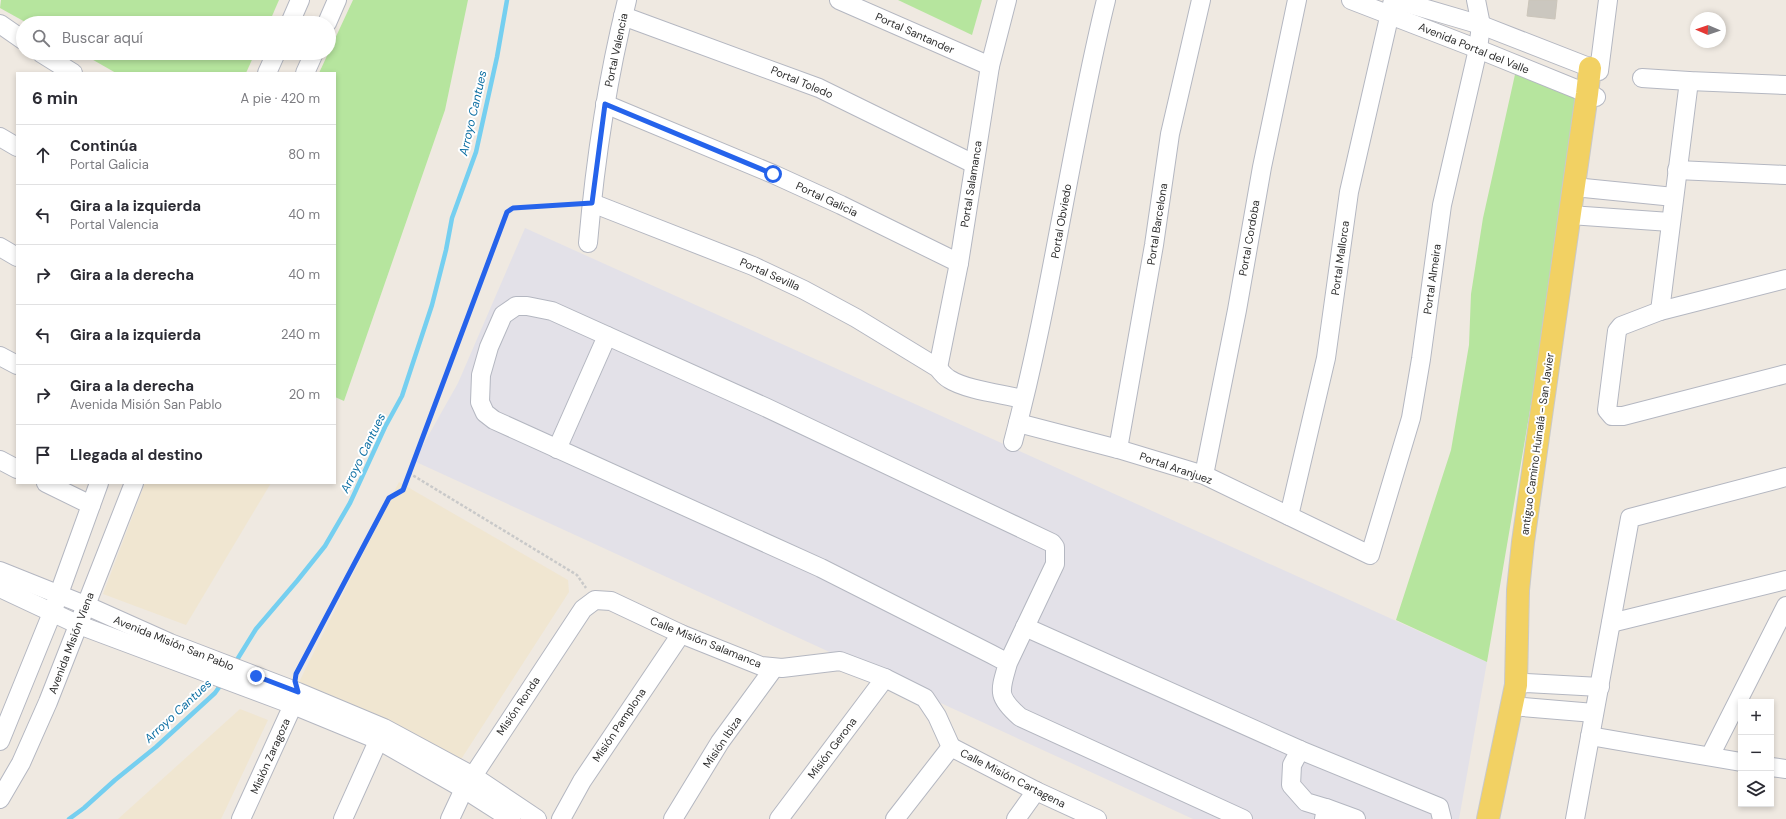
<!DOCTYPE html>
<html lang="es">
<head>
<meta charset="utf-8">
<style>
	body { margin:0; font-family:"DM Sans",sans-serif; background:#f2f2f3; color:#2b2b33 }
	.controls { position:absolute; right:12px; bottom:12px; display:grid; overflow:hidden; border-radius:0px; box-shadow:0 2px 6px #0003 }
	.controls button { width:36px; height:36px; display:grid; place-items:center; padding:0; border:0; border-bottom:1px solid #e1e1e2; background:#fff; color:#2b2b33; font:20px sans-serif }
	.compass { position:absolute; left:1690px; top:12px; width:36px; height:36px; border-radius:50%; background:#fff; box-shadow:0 2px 6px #0003; rotate:272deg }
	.stop { position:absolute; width:12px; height:12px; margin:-9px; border:3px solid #2563eb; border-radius:50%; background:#fff }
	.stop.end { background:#2563eb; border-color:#fff; box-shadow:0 1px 4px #0008 }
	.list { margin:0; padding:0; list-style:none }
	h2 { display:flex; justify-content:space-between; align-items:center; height:52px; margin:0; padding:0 16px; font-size:17px }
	h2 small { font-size:13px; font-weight:400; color:#7c7c81 }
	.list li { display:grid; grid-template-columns:26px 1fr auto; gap:12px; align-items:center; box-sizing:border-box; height:60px; padding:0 16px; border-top:1px solid #e1e1e2 }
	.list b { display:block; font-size:15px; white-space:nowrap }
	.list p { margin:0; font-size:13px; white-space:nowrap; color:#7c7c81 }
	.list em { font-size:13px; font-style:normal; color:#7c7c81 }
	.icon { flex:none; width:22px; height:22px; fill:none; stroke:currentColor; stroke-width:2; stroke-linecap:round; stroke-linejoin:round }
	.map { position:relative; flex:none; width:1786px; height:819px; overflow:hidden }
	.search { position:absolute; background:#fff; box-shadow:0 2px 6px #0003; left:16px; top:16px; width:320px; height:44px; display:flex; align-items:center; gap:10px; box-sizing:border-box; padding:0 14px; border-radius:22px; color:#7c7c81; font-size:15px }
	.panel { position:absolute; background:#fff; box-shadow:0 2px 6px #0003; left:16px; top:72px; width:320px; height:412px; border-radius:0px }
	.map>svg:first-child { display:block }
	.industrial { fill:#e3e1e8 }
	.education { fill:#f0e6d1 }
	.green { fill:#b6e59e }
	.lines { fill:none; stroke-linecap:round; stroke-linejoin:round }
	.stream { stroke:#75cff0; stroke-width:4.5 }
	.building { fill:#cbc7bf; stroke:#cbc5ba }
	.minor-casing { stroke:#b4b7c1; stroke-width:20 }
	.major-casing { stroke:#c9c9c9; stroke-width:24 }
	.path { stroke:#c9c9c9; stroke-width:2.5; stroke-dasharray:3 2; stroke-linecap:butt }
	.minor { stroke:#fff; stroke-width:18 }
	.major { stroke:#f2d163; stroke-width:22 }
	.route { stroke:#2563eb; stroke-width:5 }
	.labels { text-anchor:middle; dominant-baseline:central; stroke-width:4; stroke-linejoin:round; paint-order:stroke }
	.street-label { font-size:11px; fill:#2e2e2e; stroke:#fff }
	.water-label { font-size:12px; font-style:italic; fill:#0d6fa3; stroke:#fff }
</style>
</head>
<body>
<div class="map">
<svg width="1786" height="819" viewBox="0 0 1786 819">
	<rect width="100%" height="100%" fill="#efe9e1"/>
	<!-- industrial -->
	<path class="industrial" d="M525,228L1487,662L1459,819H1193L414,461L458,383Z"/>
	<!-- education -->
	<g class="education">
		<path d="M399,482L568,580L569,592L458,764L299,682Z"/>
		<path d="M145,483H271L186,625L103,594Z"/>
		<path d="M240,709L268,720L221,819H118Z"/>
	</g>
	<!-- green -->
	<g class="green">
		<path d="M1,0H279L269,23H27L0,8Z"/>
		<path d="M353,0H468L445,110L344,401L335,397V73H319Z"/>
		<path d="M898,0H982L972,35Z"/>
		<path d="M81,53H255L246,73H116Z"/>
		<path d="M1516,70L1583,100L1487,662L1396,620L1451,450L1469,345L1471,294L1483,218Z"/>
	</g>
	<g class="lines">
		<!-- stream -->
		<g class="stream">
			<path d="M235,663L256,629L297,581L325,546L350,503L385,427L402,396L432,305L446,250L452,218L476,152L497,57L507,0"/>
			<path d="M69,819L84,808L115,780L156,747L215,693L222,683"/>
		</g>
	</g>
	<!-- building -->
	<path class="building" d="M1529,0H1557L1555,19L1527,16Z"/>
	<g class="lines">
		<defs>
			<g id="minor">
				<path d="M839,0L990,66"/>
				<path d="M1351,0L1478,49L1596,97"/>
				<path d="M1396,0L1481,25L1599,71L1608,0"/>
				<path d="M623,16L819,88L974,164"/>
				<path d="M290,23L300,0"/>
				<path d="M327,23L337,0"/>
				<path d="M0,24L23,40"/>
				<path d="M41,53L73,73"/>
				<path d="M267,73L276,53"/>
				<path d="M305,73L314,53"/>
				<path d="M1642,78L1689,81L1786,85"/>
				<path d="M605,104L773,174L841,205L959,263"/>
				<path d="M0,137L17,147"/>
				<path d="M1677,170L1786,175"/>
				<path d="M1574,187L1674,197"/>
				<path d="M592,203L753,266L804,290L856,318L938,368C941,372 944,376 949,379C966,390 1003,394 1023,399"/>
				<path d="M1570,215L1670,222"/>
				<path d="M588,243C595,162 607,80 627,0"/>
				<path d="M0,247L17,257"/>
				<path d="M1786,279L1660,311L1621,326L1617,331L1607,410L1612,416H1623L1786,374"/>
				<path d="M1660,311L1689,81"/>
				<path d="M0,356L17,365"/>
				<path d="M938,368L959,263L990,66L1007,0"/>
				<path d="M1018,423L1118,449L1204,475L1370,555L1411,418L1421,359L1442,205L1478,49L1481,25L1476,0"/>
				<path d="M1013,442C1052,297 1070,146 1106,0"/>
				<path d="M557,449L607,336"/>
				<path d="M1118,449L1154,245L1170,134L1201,0"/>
				<path d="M0,460L17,469"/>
				<path d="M1204,475L1237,310L1262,167L1297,0"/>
				<path d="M46,483L91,505"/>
				<path d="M1289,516L1326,358L1349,192L1393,0"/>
				<path d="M0,571L85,605L170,643L298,692L384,728L473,776L537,819"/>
				<path d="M0,588L79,625L293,705L378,740L464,789L511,819"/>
				<path d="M1611,623L1786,580"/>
				<path d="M1025,627L1300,750L1439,807L1442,819"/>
				<path d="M1008,663L1055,564V547L1052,543L765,407L552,311L527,306H516L503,315L489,347L481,375L480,402L485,413L494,420L821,568L991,654L1008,663C1000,691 996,696 1020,717L1243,819"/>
				<path d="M1516,685L1526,683L1600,687"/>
				<path d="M1511,706L1594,713"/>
				<path d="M1590,736L1741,762"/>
				<path d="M0,741L52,613L99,483"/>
				<path d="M951,747L1036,791L1097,819"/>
				<path d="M1300,750L1292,765L1291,785L1306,802L1326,808"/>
				<path d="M1710,756L1786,606"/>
				<path d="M1771,767L1786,769"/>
				<path d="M0,799L21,763L48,702L134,483"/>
				<path d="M241,819L298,694"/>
				<path d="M343,819L383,730"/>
				<path d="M450,819L464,789L473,776L583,609L595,600L611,601L681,634L761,666L782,668L840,661L885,678L925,698L937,716L951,747"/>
				<path d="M561,819L582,781L681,634"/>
				<path d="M673,819L720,742L774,668"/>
				<path d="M779,819L885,678"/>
				<path d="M895,819L951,747"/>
				<path d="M1016,819L1036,791"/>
				<path d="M1324,819L1326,808L1356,819"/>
				<path d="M1575,819L1630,518L1786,477"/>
			</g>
			<path id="major" d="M1488,819L1516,685L1518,590L1523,542L1587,94L1590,68"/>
		</defs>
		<!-- minor casing -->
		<use href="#minor" class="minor-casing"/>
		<!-- major casing -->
		<use href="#major" class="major-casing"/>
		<!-- path -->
		<g class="path">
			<path d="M409,473L577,575L586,588"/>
			<path d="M295,674L389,498L403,490L507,212L513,208L577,204"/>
		</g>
		<!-- minor -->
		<use href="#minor" class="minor"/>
		<!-- major -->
		<use href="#major" class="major"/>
	</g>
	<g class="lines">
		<!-- route -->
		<path class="route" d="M256,676L298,692L295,681L296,674L389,498L403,490L507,212L513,208L592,203L605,104L773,174"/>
	</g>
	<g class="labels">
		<!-- street labels -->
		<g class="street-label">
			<text transform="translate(915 33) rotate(24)">Portal Santander</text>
			<text transform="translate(1474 48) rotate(22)">Avenida Portal del Valle</text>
			<text transform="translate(616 50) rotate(-78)">Portal Valencia</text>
			<text transform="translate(802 82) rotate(23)">Portal Toledo</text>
			<text transform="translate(971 184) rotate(-81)">Portal Salamanca</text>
			<text transform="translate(827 199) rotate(25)">Portal Galicia</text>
			<text transform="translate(1061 221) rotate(-80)">Portal Obviedo</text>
			<text transform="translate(1157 224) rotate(-81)">Portal Barcelona</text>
			<text transform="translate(1249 238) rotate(-80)">Portal Cordoba</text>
			<text transform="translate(1340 258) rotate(-82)">Portal Mallorca</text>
			<text transform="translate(770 274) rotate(24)">Portal Sevilla</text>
			<text transform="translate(1432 279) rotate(-82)">Portal Almeira</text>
			<text transform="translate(1537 444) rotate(-82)">antiguo Camino Huinalá - San Javier</text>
			<text transform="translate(1176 468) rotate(19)">Portal Aranjuez</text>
			<text transform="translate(706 642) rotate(22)">Calle Misión Salamanca</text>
			<text transform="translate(71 643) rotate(-69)">Avenida Misión Viena</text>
			<text transform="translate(174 643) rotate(22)">Avenida Misión San Pablo</text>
			<text transform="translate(518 706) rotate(-56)">Misión Ronda</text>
			<text transform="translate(619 725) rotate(-56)">Misión Pamplona</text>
			<text transform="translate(722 742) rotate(-56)">Misión Ibiza</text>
			<text transform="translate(832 748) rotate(-53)">Misión Gerona</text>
			<text transform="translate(270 756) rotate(-66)">Misión Zaragoza</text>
			<text transform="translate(1013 778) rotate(27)">Calle Misión Cartagena</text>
		</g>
		<!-- water labels -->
		<g class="water-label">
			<text transform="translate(473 113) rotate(-77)">Arroyo Cantues</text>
			<text transform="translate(363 453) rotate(-64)">Arroyo Cantues</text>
			<text transform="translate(178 711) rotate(-43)">Arroyo Cantues</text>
		</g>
	</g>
</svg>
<div class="controls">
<button>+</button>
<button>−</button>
<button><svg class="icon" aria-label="layers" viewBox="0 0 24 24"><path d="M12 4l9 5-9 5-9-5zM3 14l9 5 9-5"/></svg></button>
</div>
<svg class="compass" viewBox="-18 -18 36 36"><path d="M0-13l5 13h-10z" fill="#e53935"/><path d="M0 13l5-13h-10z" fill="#7c7c81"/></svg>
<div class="stop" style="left:773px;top:174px"></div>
<div class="stop end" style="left:256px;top:676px"></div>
<div class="search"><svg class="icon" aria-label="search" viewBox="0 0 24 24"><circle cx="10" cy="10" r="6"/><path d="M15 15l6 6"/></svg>Buscar aquí</div>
<section class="panel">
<h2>6 min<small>A pie · 420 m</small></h2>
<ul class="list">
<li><svg class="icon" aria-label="ahead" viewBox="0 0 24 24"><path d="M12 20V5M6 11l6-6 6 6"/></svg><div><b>Continúa</b><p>Portal Galicia</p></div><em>80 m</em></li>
<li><svg class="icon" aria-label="left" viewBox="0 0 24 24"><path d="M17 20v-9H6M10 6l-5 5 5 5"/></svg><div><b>Gira a la izquierda</b><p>Portal Valencia</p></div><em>40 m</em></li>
<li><svg class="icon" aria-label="right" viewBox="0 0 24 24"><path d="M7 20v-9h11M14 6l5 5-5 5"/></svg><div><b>Gira a la derecha</b></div><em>40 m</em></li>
<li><svg class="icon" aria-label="left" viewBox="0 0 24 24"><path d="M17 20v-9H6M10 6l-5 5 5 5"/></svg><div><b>Gira a la izquierda</b></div><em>240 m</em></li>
<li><svg class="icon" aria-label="right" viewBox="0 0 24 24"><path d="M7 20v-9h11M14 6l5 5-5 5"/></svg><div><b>Gira a la derecha</b><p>Avenida Misión San Pablo</p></div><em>20 m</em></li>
<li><svg class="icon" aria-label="arrive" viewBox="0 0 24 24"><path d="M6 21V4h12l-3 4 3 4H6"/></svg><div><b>Llegada al destino</b></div></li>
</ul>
</section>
</div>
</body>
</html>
